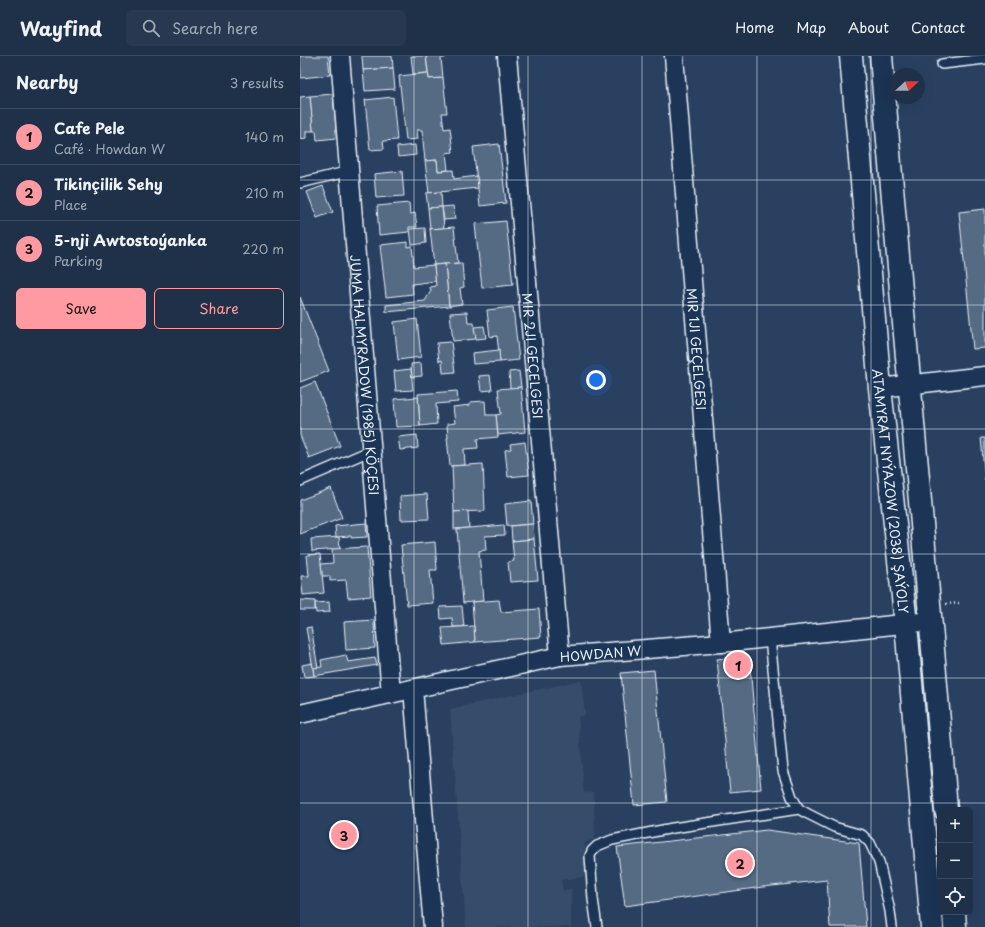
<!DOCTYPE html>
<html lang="en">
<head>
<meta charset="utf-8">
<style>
	body { margin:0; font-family:"Playpen Sans",sans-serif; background:#273850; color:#f1f3f6 }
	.controls { position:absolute; right:12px; bottom:12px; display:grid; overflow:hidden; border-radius:6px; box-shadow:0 4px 16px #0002 }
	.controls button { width:36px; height:36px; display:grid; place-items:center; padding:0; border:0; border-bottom:1px solid #3c4b61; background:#1f3049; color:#f1f3f6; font:20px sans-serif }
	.compass { position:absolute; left:589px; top:12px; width:36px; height:36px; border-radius:50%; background:#1f3049; box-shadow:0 4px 16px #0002; rotate:68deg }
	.you { position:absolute; left:296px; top:324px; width:14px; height:14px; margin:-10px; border:3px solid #fff; border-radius:50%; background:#1a73e8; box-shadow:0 0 0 6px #1a73e833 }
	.badge { display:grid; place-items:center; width:26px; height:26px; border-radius:50%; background:#ff9aa2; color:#111; font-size:13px; font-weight:700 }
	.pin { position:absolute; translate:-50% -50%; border:2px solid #fff; box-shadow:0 1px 4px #0006 }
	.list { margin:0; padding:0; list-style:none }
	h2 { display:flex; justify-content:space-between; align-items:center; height:52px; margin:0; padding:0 16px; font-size:17px }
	h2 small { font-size:13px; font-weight:400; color:#a1a9b4 }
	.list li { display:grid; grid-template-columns:26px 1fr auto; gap:12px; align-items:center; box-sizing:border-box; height:56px; padding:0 16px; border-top:1px solid #3c4b61 }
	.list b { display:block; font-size:15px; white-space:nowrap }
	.list p { margin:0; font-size:13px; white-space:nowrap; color:#a1a9b4 }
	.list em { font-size:13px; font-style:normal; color:#a1a9b4 }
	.actions { display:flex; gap:8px; padding:12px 16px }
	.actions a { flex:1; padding:9px 0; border:1px solid #ff9aa2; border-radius:6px; text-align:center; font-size:14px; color:#ff9aa2 }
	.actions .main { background:#ff9aa2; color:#111 }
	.icon { flex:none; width:22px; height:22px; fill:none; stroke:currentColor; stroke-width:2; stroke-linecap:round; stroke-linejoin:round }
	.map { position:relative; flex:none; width:685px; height:871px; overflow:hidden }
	header { display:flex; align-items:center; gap:24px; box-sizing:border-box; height:56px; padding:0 20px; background:#1f3049; border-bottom:1px solid #3c4b61 }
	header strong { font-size:19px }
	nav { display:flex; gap:22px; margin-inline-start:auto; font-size:14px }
	.search { width:280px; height:36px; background:#273850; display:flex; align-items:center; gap:10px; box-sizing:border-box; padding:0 14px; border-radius:6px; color:#a1a9b4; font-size:15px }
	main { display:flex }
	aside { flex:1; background:#1f3049 }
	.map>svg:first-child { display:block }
	.built { fill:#364d6b }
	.building { fill:#556a83; stroke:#e8f1f8 }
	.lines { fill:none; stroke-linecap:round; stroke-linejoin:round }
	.service-casing { stroke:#e8f1f8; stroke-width:12 }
	.minor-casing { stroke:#e8f1f8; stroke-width:21 }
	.primary-casing { stroke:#e8f1f8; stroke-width:25 }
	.path { stroke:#e8f1f8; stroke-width:2.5; stroke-dasharray:1 3; stroke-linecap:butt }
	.service { stroke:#1d3557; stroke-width:9 }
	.minor { stroke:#1d3557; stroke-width:18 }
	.primary { stroke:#1d3557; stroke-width:22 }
	.grid { fill:none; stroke:#e8f1f8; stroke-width:1; stroke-opacity:0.55 }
	.labels { text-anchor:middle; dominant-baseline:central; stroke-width:3.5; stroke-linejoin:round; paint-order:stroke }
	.street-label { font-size:13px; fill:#e8f1f8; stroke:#1d3557 }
</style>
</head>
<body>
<header>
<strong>Wayfind</strong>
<div class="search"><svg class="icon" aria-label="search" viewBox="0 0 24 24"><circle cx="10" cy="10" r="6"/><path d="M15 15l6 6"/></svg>Search here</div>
<nav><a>Home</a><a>Map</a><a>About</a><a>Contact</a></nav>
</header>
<main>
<aside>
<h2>Nearby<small>3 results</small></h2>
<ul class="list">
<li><span class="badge">1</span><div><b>Cafe Pele</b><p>Café · Howdan W</p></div><em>140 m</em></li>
<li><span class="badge">2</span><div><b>Tikinçilik Sehy</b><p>Place</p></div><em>210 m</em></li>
<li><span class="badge">3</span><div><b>5-nji Awtostoýanka</b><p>Parking</p></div><em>220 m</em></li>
</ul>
<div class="actions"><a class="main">Save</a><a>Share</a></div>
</aside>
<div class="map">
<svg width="685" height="871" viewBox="0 0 685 871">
	<rect width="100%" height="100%" fill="#294061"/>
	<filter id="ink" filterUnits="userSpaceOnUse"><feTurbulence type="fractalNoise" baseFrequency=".025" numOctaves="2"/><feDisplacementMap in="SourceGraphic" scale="8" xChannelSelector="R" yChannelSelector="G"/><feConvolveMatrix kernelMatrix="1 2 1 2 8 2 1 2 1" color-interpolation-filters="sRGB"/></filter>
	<g filter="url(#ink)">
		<!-- built -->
		<path class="built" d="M281,624L285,659L278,661L284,737L294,736L295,783L284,787L290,820L261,824L263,835L271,832V871H166L150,653Z"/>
		<!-- building -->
		<g class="building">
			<path d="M0,0H28L30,19L1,22Z"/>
			<path d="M62,0H92L93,12L63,14Z"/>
			<path d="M111,0H126L128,17L113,18Z"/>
			<path d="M126,0H145V2H141L143,22L129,23Z"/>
			<path d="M93,12L95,33L65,35L63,14Z"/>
			<path d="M128,17L129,23L143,22L147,57H142L144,73L150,72L153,96L146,97L148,114L138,115L137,104L125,105L122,74H117L118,83L106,84L99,20Z"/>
			<path d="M33,38L37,82L17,84L16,75H13L10,40Z"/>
			<path d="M10,40L13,75H6V82L0,83V41Z"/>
			<path d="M93,41L97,84L83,85L84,93L70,94L65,44Z"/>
			<path d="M199,88L206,147L180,150L173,91Z"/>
			<path d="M115,89L116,99L98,101L97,91Z"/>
			<path d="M137,104L138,115L153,114L154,123L177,120L178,132L129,137L125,105Z"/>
			<path d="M102,115L104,140L76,142L74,118Z"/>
			<path d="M23,130L33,156L17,162L7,136Z"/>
			<path d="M141,136L142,151L128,152L126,137Z"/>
			<path d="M109,147L110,158L115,157L117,171H109V176L79,179L77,150Z"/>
			<path d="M153,150L155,163L144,164L142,151Z"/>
			<path d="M142,151L144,172L130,173L128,152Z"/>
			<path d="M685,153V292L673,293L659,156Z"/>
			<path d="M206,165L213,229L182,232L175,168Z"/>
			<path d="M154,171L158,207L134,209L130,173Z"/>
			<path d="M125,172L126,187L112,189L110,173Z"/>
			<path d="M108,186V191L112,190L114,211L134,209L136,225L112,228L113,238L86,241L80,189Z"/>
			<path d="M162,207L164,231L160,232L162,248L149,250L145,208Z"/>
			<path d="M145,208L149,250L86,256V249L125,245L131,235L130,231L136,230L134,209Z"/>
			<path d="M0,241L29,315L0,326Z"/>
			<path d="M213,251L219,304L200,306L197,280L190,281L187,254Z"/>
			<path d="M167,256L168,267H174L176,283L153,285L150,257Z"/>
			<path d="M117,263L121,301L98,304L94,266Z"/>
			<path d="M184,270L186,282L176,283L174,271Z"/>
			<path d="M151,286L155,316L143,317L142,304L139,305L137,287Z"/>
			<path d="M199,294L200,306L173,308L172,297Z"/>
			<path d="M121,307L122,320L112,321L111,308Z"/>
			<path d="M111,313L113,334L96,335L94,315Z"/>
			<path d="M219,315L221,331L210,332L209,316Z"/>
			<path d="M190,319L192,334L181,335L179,320Z"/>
			<path d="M15,326L40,390L9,402L0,379V332Z"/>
			<path d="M221,331L225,376L198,379L196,359L201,358L198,333Z"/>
			<path d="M157,335L158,346L136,348L137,368L120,370L118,338Z"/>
			<path d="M118,341L120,370L96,371L94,343Z"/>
			<path d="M185,345L186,359H196L198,381L177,383L178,392L164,393L165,409L150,410L147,382H148L147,368L155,367L153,351L170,349V346Z"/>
			<path d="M117,379L118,392L100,394L98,381Z"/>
			<path d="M681,382H685V424Z"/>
			<path d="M225,386L229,419L208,421L205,394L211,393L210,388Z"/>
			<path d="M183,408L185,455L154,456L152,410Z"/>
			<path d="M31,432L42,462L0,478V444Z"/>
			<path d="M127,438L129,463L101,464L100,440Z"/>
			<path d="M231,445L233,468L207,470L205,448Z"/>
			<path d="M168,455L169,472L154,473V456Z"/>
			<path d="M66,467L67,481L51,482V480L36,481L35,470Z"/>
			<path d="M233,468L234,483L212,485L211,470Z"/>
			<path d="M204,469L205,479L185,480L186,494L179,495L183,545L163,547L157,473Z"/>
			<path d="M39,481L40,493L12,495L11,483Z"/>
			<path d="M234,483L238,524L210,526L208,506L214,505L212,485Z"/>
			<path d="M135,486L137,514H130L133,547L107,549L101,489Z"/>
			<path d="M67,491L71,540L48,542L46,524L30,525V520H22L21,508L33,507L32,493Z"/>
			<path d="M20,498L24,537L3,539L1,520H9L7,499Z"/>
			<path d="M0,544L15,545V554H0Z"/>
			<path d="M199,544L201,556L239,553L241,581L175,586L172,546Z"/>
			<path d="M29,546L30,556L16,557L15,547Z"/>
			<path d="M162,550L164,571H153L152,562L141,563L140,551Z"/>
			<path d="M74,564L75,592L46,594L44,566Z"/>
			<path d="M174,570L175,586L144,589L142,572Z"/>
			<path d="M11,571L18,612H13L6,572Z"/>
			<path d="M46,599L48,606L75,602L77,609L14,620L13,612L22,611L21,604Z"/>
			<path d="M449,600L461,733L430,736L417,603Z"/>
			<path d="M12,607L14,620L4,621L2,609Z"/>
			<path d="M354,614L367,746L334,749L321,617Z"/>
			<path d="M467,774L559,787L566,871H530L527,824L463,831L325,850L317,791Z"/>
		</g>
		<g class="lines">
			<defs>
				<g id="service">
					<path d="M642,8L685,3"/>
					<path d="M0,127L50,115"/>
					<path d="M0,425L72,394"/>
					<path d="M470,582L483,715L492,741L499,753L508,758L534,771L562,779L570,787L579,806L590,855L592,871"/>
					<path d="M297,871L293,843L290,800L292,795L297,790L312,784L373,772L499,753"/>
				</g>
				<g id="minor">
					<path id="s1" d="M40,0L91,638"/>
					<path id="s2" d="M207,0L260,600"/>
					<path id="s3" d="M374,0L421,587"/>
					<path d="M580,332L685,320"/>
					<path d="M113,633L133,871"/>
					<path id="s4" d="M0,658L260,600L421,587L631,565"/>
				</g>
				<g id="primary">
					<path id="s5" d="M551,0L580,332L606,568L632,871"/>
					<path d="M581,0C601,251 627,502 646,754"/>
					<path d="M654,856L655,871"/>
				</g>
			</defs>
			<!-- service casing -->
			<use href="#service" class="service-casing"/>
			<!-- minor casing -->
			<use href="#minor" class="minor-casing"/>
			<!-- primary casing -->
			<use href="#primary" class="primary-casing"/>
			<!-- path -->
			<path class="path" d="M646,548L659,547"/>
			<!-- service -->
			<use href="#service" class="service"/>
			<!-- minor -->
			<use href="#minor" class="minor"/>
			<!-- primary -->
			<use href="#primary" class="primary"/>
		</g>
	</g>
	<!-- grid -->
	<path class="grid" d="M114,0V871M228,0V871M342,0V871M457,0V871M571,0V871M0,124H685M0,249H685M0,373H685M0,498H685M0,622H685M0,747H685"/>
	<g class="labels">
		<!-- street labels -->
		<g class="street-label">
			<text stroke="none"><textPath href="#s3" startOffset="294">MIR 1JI GEÇELGESI</textPath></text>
			<text stroke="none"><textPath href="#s2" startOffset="301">MIR 2JI GEÇELGESI</textPath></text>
			<text stroke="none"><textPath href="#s1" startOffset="320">JUMA HALMYRADOW (1985) KÖÇESI</textPath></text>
			<text stroke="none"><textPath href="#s5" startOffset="437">ATAMYRAT NYÝAZOW (2038) ŞAÝOLY</textPath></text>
			<text stroke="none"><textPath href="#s4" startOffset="307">HOWDAN W</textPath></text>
		</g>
	</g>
</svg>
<div class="controls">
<button>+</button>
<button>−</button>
<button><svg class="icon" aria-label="locate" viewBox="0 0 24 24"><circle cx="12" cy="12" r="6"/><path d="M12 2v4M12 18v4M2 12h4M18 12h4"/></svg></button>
</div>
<svg class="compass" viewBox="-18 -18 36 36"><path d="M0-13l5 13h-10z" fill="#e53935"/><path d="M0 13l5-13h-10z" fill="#a1a9b4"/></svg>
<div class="you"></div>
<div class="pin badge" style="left:438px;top:609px">1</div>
<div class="pin badge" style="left:440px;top:807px">2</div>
<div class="pin badge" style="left:44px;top:779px">3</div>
</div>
</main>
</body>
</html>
